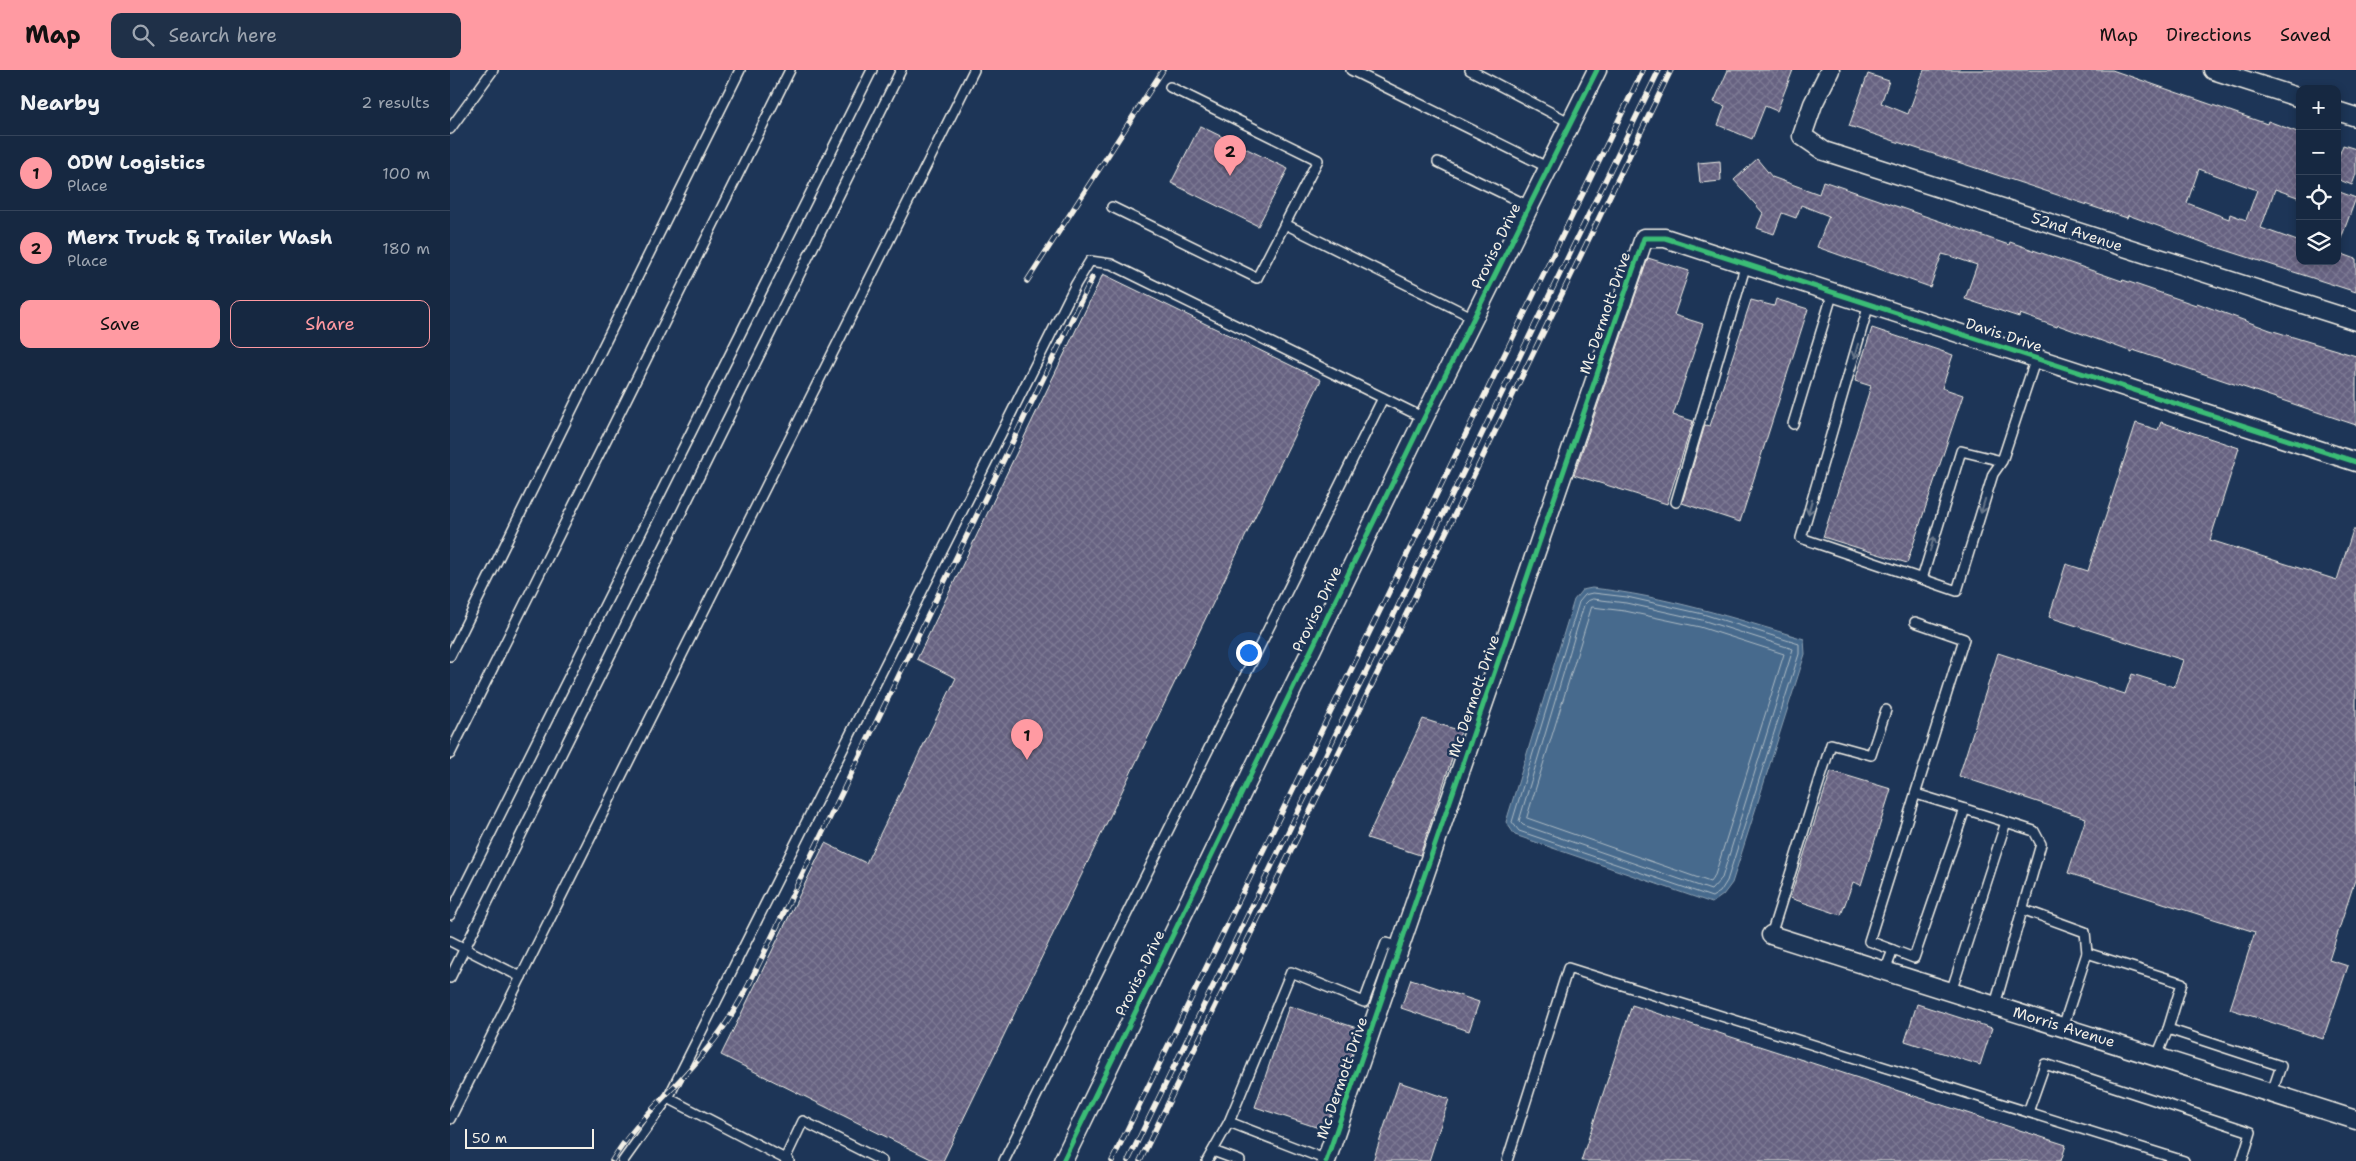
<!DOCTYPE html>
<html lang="en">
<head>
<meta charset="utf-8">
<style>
	body { margin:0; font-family:"Shantell Sans",sans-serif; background:#1f3048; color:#f1f3f6 }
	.controls { position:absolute; right:15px; top:15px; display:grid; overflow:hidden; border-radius:10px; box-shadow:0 2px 8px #0003 }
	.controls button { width:45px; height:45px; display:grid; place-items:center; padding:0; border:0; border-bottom:1px solid #35445a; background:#162841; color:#f1f3f6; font:25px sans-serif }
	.scale { position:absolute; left:15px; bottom:12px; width:129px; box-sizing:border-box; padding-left:5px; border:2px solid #f4f1e8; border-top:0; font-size:14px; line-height:18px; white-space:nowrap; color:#f4f1e8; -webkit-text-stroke:4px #1d3557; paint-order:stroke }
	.you { position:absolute; left:798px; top:582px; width:18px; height:18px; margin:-12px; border:4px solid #fff; border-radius:50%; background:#1a73e8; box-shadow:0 0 0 8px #1a73e833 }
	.badge { display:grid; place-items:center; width:32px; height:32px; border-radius:50%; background:#ff9aa2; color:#111; font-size:16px; font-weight:700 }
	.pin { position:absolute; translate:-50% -41px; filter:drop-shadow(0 1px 2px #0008) }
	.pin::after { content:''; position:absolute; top:26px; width:18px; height:15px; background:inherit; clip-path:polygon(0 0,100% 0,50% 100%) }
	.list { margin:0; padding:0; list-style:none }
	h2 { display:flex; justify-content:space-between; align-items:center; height:65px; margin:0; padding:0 20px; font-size:21px }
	h2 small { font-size:16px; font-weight:400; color:#9ea6b1 }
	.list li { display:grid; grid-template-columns:32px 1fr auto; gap:15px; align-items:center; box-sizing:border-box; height:75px; padding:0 20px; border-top:1px solid #35445a }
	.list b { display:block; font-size:19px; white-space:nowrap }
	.list p { margin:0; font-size:16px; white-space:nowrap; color:#9ea6b1 }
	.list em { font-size:16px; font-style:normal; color:#9ea6b1 }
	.actions { display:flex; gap:10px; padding:15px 20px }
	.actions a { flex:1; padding:11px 0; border:1px solid #ff9aa2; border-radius:10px; text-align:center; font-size:18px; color:#ff9aa2 }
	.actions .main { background:#ff9aa2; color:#111 }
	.icon { flex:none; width:28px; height:28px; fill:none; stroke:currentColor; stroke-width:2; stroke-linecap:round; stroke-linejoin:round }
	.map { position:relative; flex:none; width:1906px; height:1091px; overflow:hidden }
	header { display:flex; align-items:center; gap:30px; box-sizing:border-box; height:70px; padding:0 25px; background:#ff9aa2; color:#111 }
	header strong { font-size:24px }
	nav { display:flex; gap:28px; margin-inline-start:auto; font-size:18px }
	.search { width:350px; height:45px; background:#1f3048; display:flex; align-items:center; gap:12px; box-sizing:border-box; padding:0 18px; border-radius:10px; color:#9ea6b1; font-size:19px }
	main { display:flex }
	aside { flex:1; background:#162841 }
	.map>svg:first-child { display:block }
	.water { fill:#466a8d; stroke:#8ca0b1 }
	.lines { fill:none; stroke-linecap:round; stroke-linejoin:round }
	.shore { stroke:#aebbc4; stroke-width:1 }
	.building { fill:url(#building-cross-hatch); stroke:#f4f1e8; fill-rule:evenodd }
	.service-casing { stroke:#f4f1e8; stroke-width:12 }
	.minor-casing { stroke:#f4f1e8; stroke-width:21 }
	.service { stroke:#1d3557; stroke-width:9 }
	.minor { stroke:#1d3557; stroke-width:18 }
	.rail-casing { stroke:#f4f1e8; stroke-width:5.5 }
	.rail { stroke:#1d3557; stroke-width:4; stroke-dasharray:11; stroke-linecap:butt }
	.cycleway-casing { stroke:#1d3557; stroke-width:8 }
	.cycleway { stroke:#3abd76; stroke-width:5 }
	.oneway { stroke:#68778a }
	.labels { text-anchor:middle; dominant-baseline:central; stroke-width:5; stroke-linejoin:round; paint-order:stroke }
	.street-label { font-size:15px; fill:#f4f1e8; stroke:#1d3557 }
</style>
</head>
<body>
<header>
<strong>Map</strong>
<div class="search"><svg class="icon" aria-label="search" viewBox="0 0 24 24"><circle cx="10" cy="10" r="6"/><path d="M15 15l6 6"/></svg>Search here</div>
<nav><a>Map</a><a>Directions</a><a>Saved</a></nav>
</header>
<main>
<aside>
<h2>Nearby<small>2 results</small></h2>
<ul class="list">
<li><span class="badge">1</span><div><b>ODW Logistics</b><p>Place</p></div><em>100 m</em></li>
<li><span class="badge">2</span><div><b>Merx Truck &amp; Trailer Wash</b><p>Place</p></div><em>180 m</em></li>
</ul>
<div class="actions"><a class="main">Save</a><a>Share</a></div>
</aside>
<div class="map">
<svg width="1906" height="1091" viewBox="0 0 1906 1091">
	<defs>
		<pattern id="building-cross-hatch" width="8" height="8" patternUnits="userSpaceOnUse" patternTransform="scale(1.25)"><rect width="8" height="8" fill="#666281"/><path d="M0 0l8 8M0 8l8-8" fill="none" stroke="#7c7993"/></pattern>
	</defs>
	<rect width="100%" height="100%" fill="#1d3557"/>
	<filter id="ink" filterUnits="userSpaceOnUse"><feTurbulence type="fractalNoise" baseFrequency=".02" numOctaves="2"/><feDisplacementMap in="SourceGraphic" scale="10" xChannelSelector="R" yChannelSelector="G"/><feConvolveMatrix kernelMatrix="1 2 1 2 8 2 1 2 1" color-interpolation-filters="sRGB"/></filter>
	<g filter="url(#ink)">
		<!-- water -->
		<path class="water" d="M1142,518C1215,526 1284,548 1354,569L1355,584L1282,813L1273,825L1262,833L1065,765L1056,752L1124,530L1132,520Z"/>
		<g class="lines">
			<!-- shore -->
			<g class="shore">
				<path d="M1143,523L1177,527L1253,544L1349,574V584L1277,811L1270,822L1262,827L1069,761L1062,752L1129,532L1135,525Z"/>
				<path d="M1143,529L1176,533L1252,550L1343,579L1272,808L1261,820L1073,755L1069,751L1134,535L1138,531Z"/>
				<path d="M1142,537L1175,541L1250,557L1334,584L1265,805L1260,812L1077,748Z"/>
			</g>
		</g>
		<!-- building -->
		<g class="building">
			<path d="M1278,0H1343L1327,41L1315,36L1302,69L1268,55L1275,36L1264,32Z"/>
			<path d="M1474,0H1662L1817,54L1818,51L1850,63V128L1825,119L1811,158L1850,172V191H1887V182L1906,189V222L1763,176L1678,145L1677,148L1399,56L1418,4L1439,11L1431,33L1458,44ZM1749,99L1807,120L1796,150L1780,144L1779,149L1737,133Z"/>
			<path d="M750,56L838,99L808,156L721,113Z"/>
			<path d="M1893,75L1906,79V104L1902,115L1887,109V91Z"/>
			<path d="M1307,89L1322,107L1369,124L1373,111L1559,175L1560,172L1672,211L1673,210L1746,235L1747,233L1820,260L1906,286V355L1683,280L1682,282L1608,255L1607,257L1570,244L1569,247L1515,229L1527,195L1500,186L1492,184L1480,217L1367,177L1379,146L1351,135L1346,148L1332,143L1324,164L1307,158L1313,143L1284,110Z"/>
			<path d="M1270,91L1271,111L1250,113L1248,93Z"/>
			<path d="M1887,121L1906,128L1889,174H1887Z"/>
			<path d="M1198,188L1239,201L1224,245L1253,254L1223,345L1243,351L1217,434L1124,405Z"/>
			<path d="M653,204L871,310L493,1091H485L271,985L375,773L416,793L506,608L467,589Z"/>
			<path d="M1326,229L1358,239L1290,452L1232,433L1255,355L1260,356L1301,230L1324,236Z"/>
			<path d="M1422,258L1503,285L1492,318L1513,325L1457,493L1373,467L1421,316L1405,311Z"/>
			<path d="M1711,352L1789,378L1760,470L1887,510L1903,460H1906V807L1879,890L1898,896L1873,969L1780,939L1805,862L1618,803L1636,748L1509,706L1548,583L1675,624L1682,604L1724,617L1733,590L1599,547L1616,494L1638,501L1686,353L1708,360Z"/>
			<path d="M973,649L1011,661L970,785L917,768Z"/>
			<path d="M1381,701L1441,719L1411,815L1403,812L1391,845L1340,828Z"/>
			<path d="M961,909L1029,932L1019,961L951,938Z"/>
			<path d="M1467,934L1542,958L1530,995L1455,971Z"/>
			<path d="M1182,935L1616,1075L1611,1091H1131Z"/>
			<path d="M839,936L910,959L875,1060L805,1037Z"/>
			<path d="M949,1012L999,1029L979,1091H923Z"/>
		</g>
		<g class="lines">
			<defs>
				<g id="service">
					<path d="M901,0L1099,98"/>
					<path d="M1020,0L1121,53"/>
					<path d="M0,59L43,0"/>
					<path d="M988,92L1079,136"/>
					<path d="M662,137L807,208L868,90L720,17"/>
					<path d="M835,154L1024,248"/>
					<path d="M1419,234L1351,468L1472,509"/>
					<path d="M1343,354L1383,222"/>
					<path d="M1552,391L1511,381L1472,509L1507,521L1543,404L1552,391L1586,288"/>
					<path d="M1226,432L1296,194"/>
					<path d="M0,586L290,0"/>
					<path d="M0,684L340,0"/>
					<path d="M1466,724L1515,739"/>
					<path d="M1572,839L1635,862L1637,883"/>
					<path d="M0,845L422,0"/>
					<path d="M1321,865L1381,674L1421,685L1436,640"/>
					<path d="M0,871L71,907"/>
					<path d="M1443,880L1464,888L1515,739L1584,761L1591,774L1545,935"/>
					<path d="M1435,901L1443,880L1419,871L1514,569L1465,552"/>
					<path d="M0,908L451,0"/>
					<path d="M1501,922L1556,752"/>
					<path d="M1613,957L1637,883L1732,913L1718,959"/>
					<path d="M1707,986L1718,959L1831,996L1822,1022"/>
					<path d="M1578,1042L1595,994L1801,1062L1792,1091"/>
					<path d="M0,1049L524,0"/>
					<path d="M779,1052L877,1090"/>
					<path d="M763,1081L790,1091"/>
					<path d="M335,1089L353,1051L432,1091"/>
					<path d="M173,1091L218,1028"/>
					<path d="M339,1091L218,1028L626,214L640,191L661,194L974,348"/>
					<path d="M554,1091L933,328"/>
					<path d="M757,1091L779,1052L841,902L914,932L936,873L951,877"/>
					<path d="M1057,1091L1118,898L1734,1091"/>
				</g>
				<g id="minor">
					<path d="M1380,0L1363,34L1352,66L1374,81L1906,251"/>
					<path d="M1763,0L1850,28"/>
					<path d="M1887,41L1906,47"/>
					<path d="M1321,865L1906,1050"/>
					<path d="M613,1091L974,348L1147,0"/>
					<path d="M876,1091L1194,168H1215L1906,392"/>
				</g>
			</defs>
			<!-- service casing -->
			<use href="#service" class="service-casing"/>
			<!-- minor casing -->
			<use href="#minor" class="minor-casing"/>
			<!-- service -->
			<use href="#service" class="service"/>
			<!-- minor -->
			<use href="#minor" class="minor"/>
			<defs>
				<g id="rail">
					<path d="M577,211L713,0"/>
					<path d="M162,1091C187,1048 227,1018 257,979C274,959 287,937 299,914L642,208"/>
					<path d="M662,1091L1193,0"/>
					<path d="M678,1091L1209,0"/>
					<path d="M690,1091L1221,0"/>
				</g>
			</defs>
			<!-- rail casing -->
			<use href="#rail" class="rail-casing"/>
			<!-- rail -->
			<use href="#rail" class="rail"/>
			<defs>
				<g id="cycleway">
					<path d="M613,1091L974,348L1147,0"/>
					<path d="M876,1091L1194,168H1215L1906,392"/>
				</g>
			</defs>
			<!-- cycleway casing -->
			<use href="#cycleway" class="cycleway-casing"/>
			<!-- cycleway -->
			<use href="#cycleway" class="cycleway"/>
		</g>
		<!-- one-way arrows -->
		<defs><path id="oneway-shaft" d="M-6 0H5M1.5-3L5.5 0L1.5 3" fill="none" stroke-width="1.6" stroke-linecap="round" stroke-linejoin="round" transform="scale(1.25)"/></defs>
		<g class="oneway">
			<use href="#oneway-shaft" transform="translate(1406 281) rotate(106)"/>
			<use href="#oneway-shaft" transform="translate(1533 436) rotate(107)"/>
			<use href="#oneway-shaft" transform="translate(1360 437) rotate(106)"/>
			<use href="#oneway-shaft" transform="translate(1482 474) rotate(-73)"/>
		</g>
	</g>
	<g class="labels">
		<!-- street labels -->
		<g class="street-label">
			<text transform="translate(1627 162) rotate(18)">52nd Avenue</text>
			<text transform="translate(1046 176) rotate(-64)">Proviso Drive</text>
			<text transform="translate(1155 243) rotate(-71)">Mc Dermott Drive</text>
			<text transform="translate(1554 265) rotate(18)">Davis Drive</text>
			<text transform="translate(867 539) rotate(-64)">Proviso Drive</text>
			<text transform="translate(1024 626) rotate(-71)">Mc Dermott Drive</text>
			<text transform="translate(690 903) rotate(-64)">Proviso Drive</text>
			<text transform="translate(1614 957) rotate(17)">Morris Avenue</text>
			<text transform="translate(892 1008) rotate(-71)">Mc Dermott Drive</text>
		</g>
	</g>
</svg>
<div class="controls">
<button>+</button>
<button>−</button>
<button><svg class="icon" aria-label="locate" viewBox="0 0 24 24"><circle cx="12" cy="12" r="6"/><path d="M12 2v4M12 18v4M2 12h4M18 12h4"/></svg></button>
<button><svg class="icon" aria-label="layers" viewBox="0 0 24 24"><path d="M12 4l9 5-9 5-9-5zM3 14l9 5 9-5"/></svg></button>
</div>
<div class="scale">50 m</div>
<div class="you"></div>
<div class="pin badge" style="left:577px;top:690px">1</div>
<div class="pin badge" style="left:780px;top:106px">2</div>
</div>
</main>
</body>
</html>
